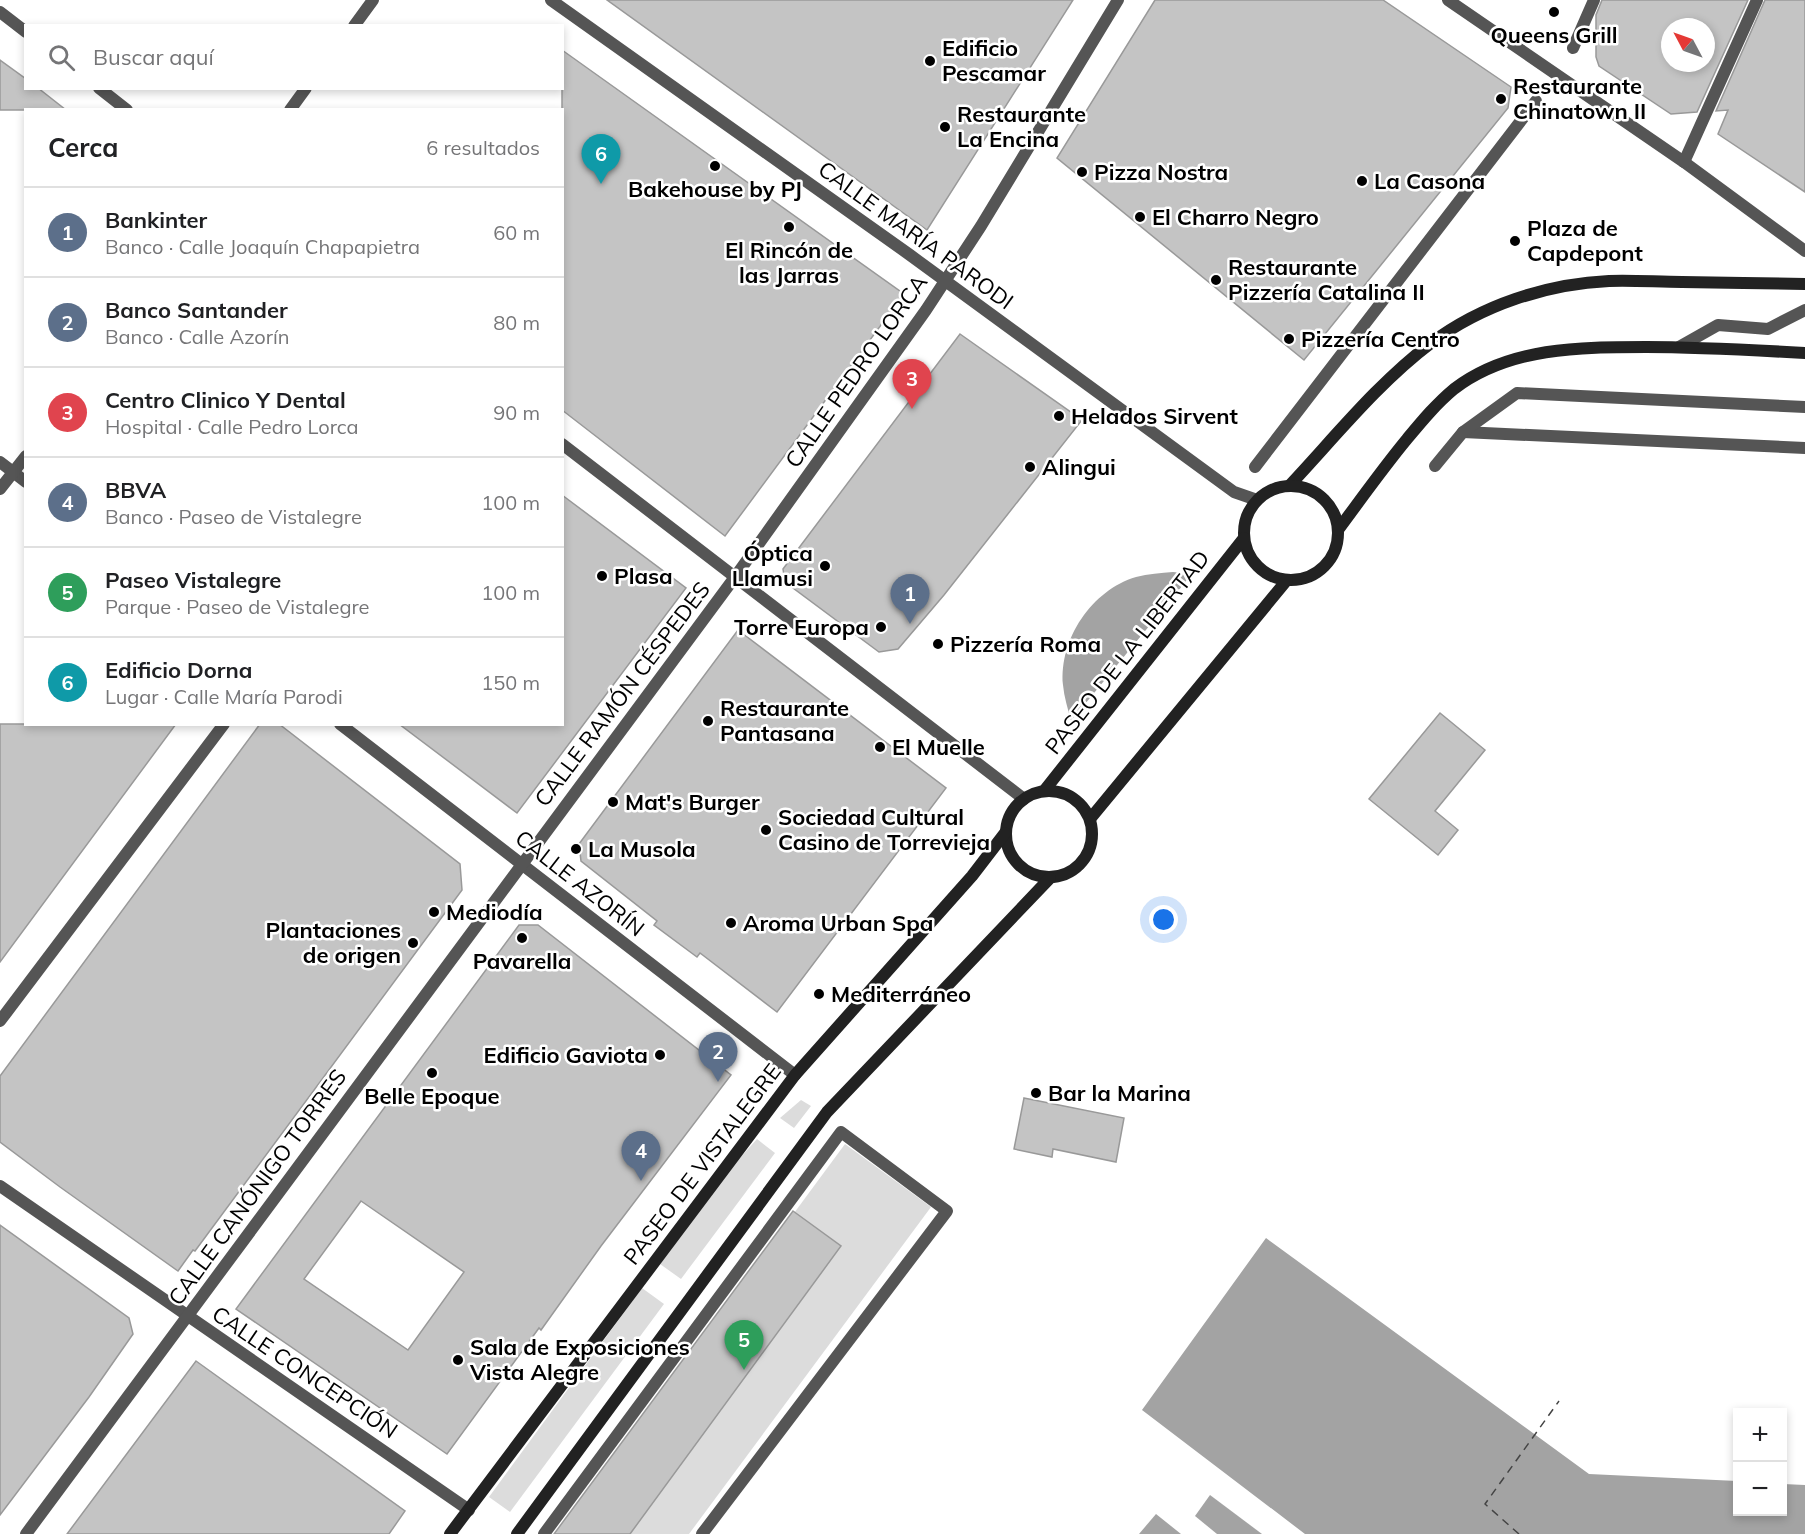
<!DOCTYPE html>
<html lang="es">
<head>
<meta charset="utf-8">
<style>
	body { margin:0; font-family:Mulish,sans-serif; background:#f6f6f6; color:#202124 }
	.controls { position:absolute; right:18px; bottom:18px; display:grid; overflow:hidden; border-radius:0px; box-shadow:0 3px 9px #0003 }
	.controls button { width:54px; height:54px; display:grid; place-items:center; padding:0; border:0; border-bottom:2px solid #e0e0e0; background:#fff; color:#202124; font:30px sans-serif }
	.compass { position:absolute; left:1661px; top:18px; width:54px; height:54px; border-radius:50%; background:#fff; box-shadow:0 3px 9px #0003; rotate:311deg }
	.you { position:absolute; left:1164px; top:920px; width:21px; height:21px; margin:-15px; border:4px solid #fff; border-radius:50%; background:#1a73e8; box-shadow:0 0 0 9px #1a73e833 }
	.badge { display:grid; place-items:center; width:39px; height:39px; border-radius:50%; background:#2563eb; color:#fff; font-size:20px; font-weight:700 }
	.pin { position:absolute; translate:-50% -50px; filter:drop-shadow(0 2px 3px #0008) }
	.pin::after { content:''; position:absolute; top:32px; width:21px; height:18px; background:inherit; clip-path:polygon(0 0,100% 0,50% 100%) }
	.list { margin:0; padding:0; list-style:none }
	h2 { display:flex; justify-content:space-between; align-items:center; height:78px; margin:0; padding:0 24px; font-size:26px }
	h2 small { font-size:20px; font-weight:400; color:#757577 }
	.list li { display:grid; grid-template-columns:39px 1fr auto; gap:18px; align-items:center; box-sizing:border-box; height:90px; padding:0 24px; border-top:2px solid #e0e0e0 }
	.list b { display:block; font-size:22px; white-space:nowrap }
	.list p { margin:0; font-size:20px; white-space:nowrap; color:#757577 }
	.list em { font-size:20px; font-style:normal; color:#757577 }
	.icon { flex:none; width:33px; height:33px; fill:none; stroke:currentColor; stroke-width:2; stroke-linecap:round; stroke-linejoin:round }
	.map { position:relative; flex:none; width:1805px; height:1534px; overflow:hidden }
	.search { position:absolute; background:#fff; box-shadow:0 3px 9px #0003; left:24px; top:24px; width:540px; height:66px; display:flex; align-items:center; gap:15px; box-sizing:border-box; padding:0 21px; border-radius:0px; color:#757577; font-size:22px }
	.panel { position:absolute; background:#fff; box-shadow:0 3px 9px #0003; left:24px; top:108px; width:540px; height:618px; border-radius:0px }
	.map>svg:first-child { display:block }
	.green { fill:#dcdcdc }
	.water { fill:#a3a3a3 }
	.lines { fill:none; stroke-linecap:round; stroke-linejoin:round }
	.ferry { stroke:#444; stroke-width:1.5; stroke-dasharray:8 6; stroke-linecap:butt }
	.building { fill:#c4c4c4; stroke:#999; stroke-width:1.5; fill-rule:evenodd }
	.street { stroke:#555; stroke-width:12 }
	.secondary { stroke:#222; stroke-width:12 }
	.poi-dot { fill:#000; stroke:#fff; stroke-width:2 }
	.labels { text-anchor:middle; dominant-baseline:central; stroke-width:5; stroke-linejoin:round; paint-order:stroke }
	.poi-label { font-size:22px; font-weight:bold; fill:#000; stroke:#fff; text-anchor:start }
	.street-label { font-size:22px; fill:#000; stroke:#fff }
</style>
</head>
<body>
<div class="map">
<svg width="1805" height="1534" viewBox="0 0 1805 1534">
	<rect width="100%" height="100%" fill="#fff"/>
	<!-- green -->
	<g class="green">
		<path d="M801,1100L811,1106L794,1128L780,1118Z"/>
		<path d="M757,1139L775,1153L681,1279L660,1264L729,1170Z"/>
		<path d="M845,1144L931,1207L689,1534H557Z"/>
		<path d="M642,1288L664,1304L510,1512L489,1497Z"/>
	</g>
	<!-- water -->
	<g class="water">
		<path d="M1173,572L1192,574L1071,721C1068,709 1064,697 1063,685C1059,639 1092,590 1136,577C1148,574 1161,573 1173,572Z"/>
		<path d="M1266,1238L1589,1474L1737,1481L1738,1512H1782L1783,1484L1805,1485V1534H1305L1142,1410Z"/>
		<path d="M1210,1495L1262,1534H1217L1195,1516Z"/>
		<path d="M1156,1514L1181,1534H1139Z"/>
	</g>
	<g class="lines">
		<!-- ferry -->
		<path class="ferry" d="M1519,1534L1485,1504L1559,1401"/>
	</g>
	<!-- building -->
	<g class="building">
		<path d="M607,0H1073L927,230Z"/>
		<path d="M1155,0H1383L1511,87L1508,108L1304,360L1057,158Z"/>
		<path d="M1602,0H1748L1697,112L1671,114L1599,66L1596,57V15ZM1670,27H1706V63H1670Z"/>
		<path d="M1765,0H1805V192L1718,134L1728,110L1716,111Z"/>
		<path d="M562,50L904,294L725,536L562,410Z"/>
		<path d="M0,60L26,79V88H38L66,110H0Z"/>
		<path d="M960,334L1082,420L944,595L898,649L879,652L785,582L783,569Z"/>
		<path d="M562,495L686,588L517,813L399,724H562Z"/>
		<path d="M738,630L946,788L777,1012L700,953L697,957L654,925L657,921L581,861L579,844Z"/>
		<path d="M1440,713L1485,750L1435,811L1458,830L1438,855L1369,799Z"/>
		<path d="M0,724H176L0,962Z"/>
		<path d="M260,724H279L460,864L462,890L195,1251L193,1250L178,1271L60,1187L0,1142V1076Z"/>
		<path d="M519,925H538L731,1075L601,1246L541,1330L539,1328L447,1454L236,1309ZM361,1201L464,1272L408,1350L304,1279Z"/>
		<path d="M1024,1098L1124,1118L1116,1162L1053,1149L1052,1157L1014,1149Z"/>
		<path d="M793,1211L841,1246L630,1534H554Z"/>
		<path d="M0,1225L129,1318L133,1334L89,1397L0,1515Z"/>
		<path d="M196,1361L405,1511L389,1534H67Z"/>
	</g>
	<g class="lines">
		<!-- street -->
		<g class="street">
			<path d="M551,0L910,255L1234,492L1257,500"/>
			<path d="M1448,0L1684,162L1805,251"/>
			<path d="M0,12L26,32"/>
			<path d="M354,26L373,0"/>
			<path d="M1573,48L1594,0"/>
			<path d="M99,88L127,110"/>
			<path d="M290,110L306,88"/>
			<path d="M1684,162L1757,0"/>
			<path d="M1679,347L1718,325L1768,329L1805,310"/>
			<path d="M1463,432L1805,448"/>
			<path d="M562,444L1024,799"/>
			<path d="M0,462L26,482"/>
			<path d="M1435,466L1463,432L1517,393L1805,407"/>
			<path d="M1255,467L1536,101"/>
			<path d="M0,489L26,456"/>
			<path d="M340,724L795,1075"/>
			<path d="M0,1021L224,724"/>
			<path d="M0,1186L469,1510"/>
			<path d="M26,1534L735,577L926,310L981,226L1118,0"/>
			<path d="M544,1534L841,1132L947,1211L702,1534"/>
		</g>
		<!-- secondary -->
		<g class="secondary">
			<path d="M1290,485C1335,437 1378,383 1431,343C1482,305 1546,284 1609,281C1633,280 1658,282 1682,282C1723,283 1764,283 1805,284"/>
			<circle cx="1291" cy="533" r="47"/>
			<path d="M1338,530C1361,499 1383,468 1407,439C1422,421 1436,404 1454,389C1509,347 1580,347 1646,347C1699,347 1752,350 1805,353"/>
			<circle cx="1049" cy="834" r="43"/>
			<path d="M1044,791L1244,538"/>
			<path d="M1090,819L1287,580"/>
			<path d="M450,1534L795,1075L972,876L1005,833"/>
			<path d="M517,1534L827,1112L1050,878"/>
		</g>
	</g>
	<!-- markers -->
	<g class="poi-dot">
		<circle cx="1554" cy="12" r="6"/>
		<circle cx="930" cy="61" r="6"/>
		<circle cx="1501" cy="99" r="6"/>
		<circle cx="945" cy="127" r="6"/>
		<circle cx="715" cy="166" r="6"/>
		<circle cx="1082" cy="172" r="6"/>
		<circle cx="1362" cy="181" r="6"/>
		<circle cx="1140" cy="217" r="6"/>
		<circle cx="789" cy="227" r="6"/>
		<circle cx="1515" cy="241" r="6"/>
		<circle cx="1216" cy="280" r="6"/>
		<circle cx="1289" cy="339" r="6"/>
		<circle cx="1059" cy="416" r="6"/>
		<circle cx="1030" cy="467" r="6"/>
		<circle cx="825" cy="566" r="6"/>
		<circle cx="602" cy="576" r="6"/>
		<circle cx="881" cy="627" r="6"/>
		<circle cx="938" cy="644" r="6"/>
		<circle cx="708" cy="721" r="6"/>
		<circle cx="880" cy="747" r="6"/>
		<circle cx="613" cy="802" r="6"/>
		<circle cx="766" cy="830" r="6"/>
		<circle cx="576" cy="849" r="6"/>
		<circle cx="434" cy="912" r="6"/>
		<circle cx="731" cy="923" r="6"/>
		<circle cx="522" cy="938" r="6"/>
		<circle cx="413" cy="943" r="6"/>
		<circle cx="819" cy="994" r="6"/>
		<circle cx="660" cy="1055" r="6"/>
		<circle cx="432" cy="1073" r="6"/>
		<circle cx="1036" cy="1093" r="6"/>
		<circle cx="458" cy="1360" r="6"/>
	</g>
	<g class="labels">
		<!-- poi labels -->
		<g class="poi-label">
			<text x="1554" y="35" text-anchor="middle">Queens Grill</text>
			<text x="942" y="48">Edificio<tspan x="942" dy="25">Pescamar</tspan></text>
			<text x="1513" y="86">Restaurante<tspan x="1513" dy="25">Chinatown II</tspan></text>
			<text x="957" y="114">Restaurante<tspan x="957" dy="25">La Encina</tspan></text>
			<text x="1094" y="172">Pizza Nostra</text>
			<text x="1374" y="181">La Casona</text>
			<text x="715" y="189" text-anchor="middle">Bakehouse by PJ</text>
			<text x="1152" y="217">El Charro Negro</text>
			<text x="1527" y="228">Plaza de<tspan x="1527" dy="25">Capdepont</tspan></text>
			<text x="789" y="250" text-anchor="middle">El Rincón de<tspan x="789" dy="25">las Jarras</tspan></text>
			<text x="1228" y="267">Restaurante<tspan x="1228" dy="25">Pizzería Catalina II</tspan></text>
			<text x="1301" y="339">Pizzería Centro</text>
			<text x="1071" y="416">Helados Sirvent</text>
			<text x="1042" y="467">Alingui</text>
			<text x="813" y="553" text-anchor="end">Óptica<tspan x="813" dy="25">Llamusi</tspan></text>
			<text x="614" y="576">Plasa</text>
			<text x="869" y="627" text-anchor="end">Torre Europa</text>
			<text x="950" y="644">Pizzería Roma</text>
			<text x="720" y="708">Restaurante<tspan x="720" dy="25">Pantasana</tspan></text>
			<text x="892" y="747">El Muelle</text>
			<text x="625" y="802">Mat's Burger</text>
			<text x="778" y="817">Sociedad Cultural<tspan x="778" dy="25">Casino de Torrevieja</tspan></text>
			<text x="588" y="849">La Musola</text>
			<text x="446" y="912">Mediodía</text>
			<text x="743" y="923">Aroma Urban Spa</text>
			<text x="401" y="930" text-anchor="end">Plantaciones<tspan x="401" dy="25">de origen</tspan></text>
			<text x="522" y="961" text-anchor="middle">Pavarella</text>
			<text x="831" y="994">Mediterráneo</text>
			<text x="648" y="1055" text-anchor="end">Edificio Gaviota</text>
			<text x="1048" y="1093">Bar la Marina</text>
			<text x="432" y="1096" text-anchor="middle">Belle Epoque</text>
			<text x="470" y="1347">Sala de Exposiciones<tspan x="470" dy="25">Vista Alegre</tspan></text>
		</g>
		<!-- street labels -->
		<g class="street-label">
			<text transform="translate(916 235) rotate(36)">CALLE MARÍA PARODI</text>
			<text transform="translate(856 371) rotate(-55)">CALLE PEDRO LORCA</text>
			<text transform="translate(1127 652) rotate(-52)">PASEO DE LA LIBERTAD</text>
			<text transform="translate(622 694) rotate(-53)">CALLE RAMÓN CÉSPEDES</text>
			<text transform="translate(580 883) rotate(38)">CALLE AZORÍN</text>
			<text transform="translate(702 1164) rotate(-53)">PASEO DE VISTALEGRE</text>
			<text transform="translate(257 1187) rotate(-54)">CALLE CANÓNIGO TORRES</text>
			<text transform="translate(305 1372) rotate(34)">CALLE CONCEPCIÓN</text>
		</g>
	</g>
</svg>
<div class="controls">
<button>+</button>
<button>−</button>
</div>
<svg class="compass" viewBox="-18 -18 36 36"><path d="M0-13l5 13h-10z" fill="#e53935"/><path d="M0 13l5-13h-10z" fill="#757577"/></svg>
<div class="you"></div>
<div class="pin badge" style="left:910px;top:624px;background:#5c6f8a">1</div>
<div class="pin badge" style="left:718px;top:1082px;background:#5c6f8a">2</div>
<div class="pin badge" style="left:912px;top:409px;background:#e0444e">3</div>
<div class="pin badge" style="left:641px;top:1181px;background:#5c6f8a">4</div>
<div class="pin badge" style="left:744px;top:1370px;background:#2e9e5b">5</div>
<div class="pin badge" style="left:601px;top:184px;background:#0f9aa8">6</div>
<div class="search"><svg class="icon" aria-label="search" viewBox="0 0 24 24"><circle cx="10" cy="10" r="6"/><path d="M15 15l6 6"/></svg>Buscar aquí</div>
<section class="panel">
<h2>Cerca<small>6 resultados</small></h2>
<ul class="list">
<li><span class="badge" style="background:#5c6f8a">1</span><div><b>Bankinter</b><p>Banco · Calle Joaquín Chapapietra</p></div><em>60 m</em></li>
<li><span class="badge" style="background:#5c6f8a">2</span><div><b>Banco Santander</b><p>Banco · Calle Azorín</p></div><em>80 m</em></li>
<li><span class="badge" style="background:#e0444e">3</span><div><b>Centro Clinico Y Dental</b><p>Hospital · Calle Pedro Lorca</p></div><em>90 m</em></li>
<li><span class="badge" style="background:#5c6f8a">4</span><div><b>BBVA</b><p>Banco · Paseo de Vistalegre</p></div><em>100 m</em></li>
<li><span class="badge" style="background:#2e9e5b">5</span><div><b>Paseo Vistalegre</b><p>Parque · Paseo de Vistalegre</p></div><em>100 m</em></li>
<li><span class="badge" style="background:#0f9aa8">6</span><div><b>Edificio Dorna</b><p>Lugar · Calle María Parodi</p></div><em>150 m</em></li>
</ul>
</section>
</div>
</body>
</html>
